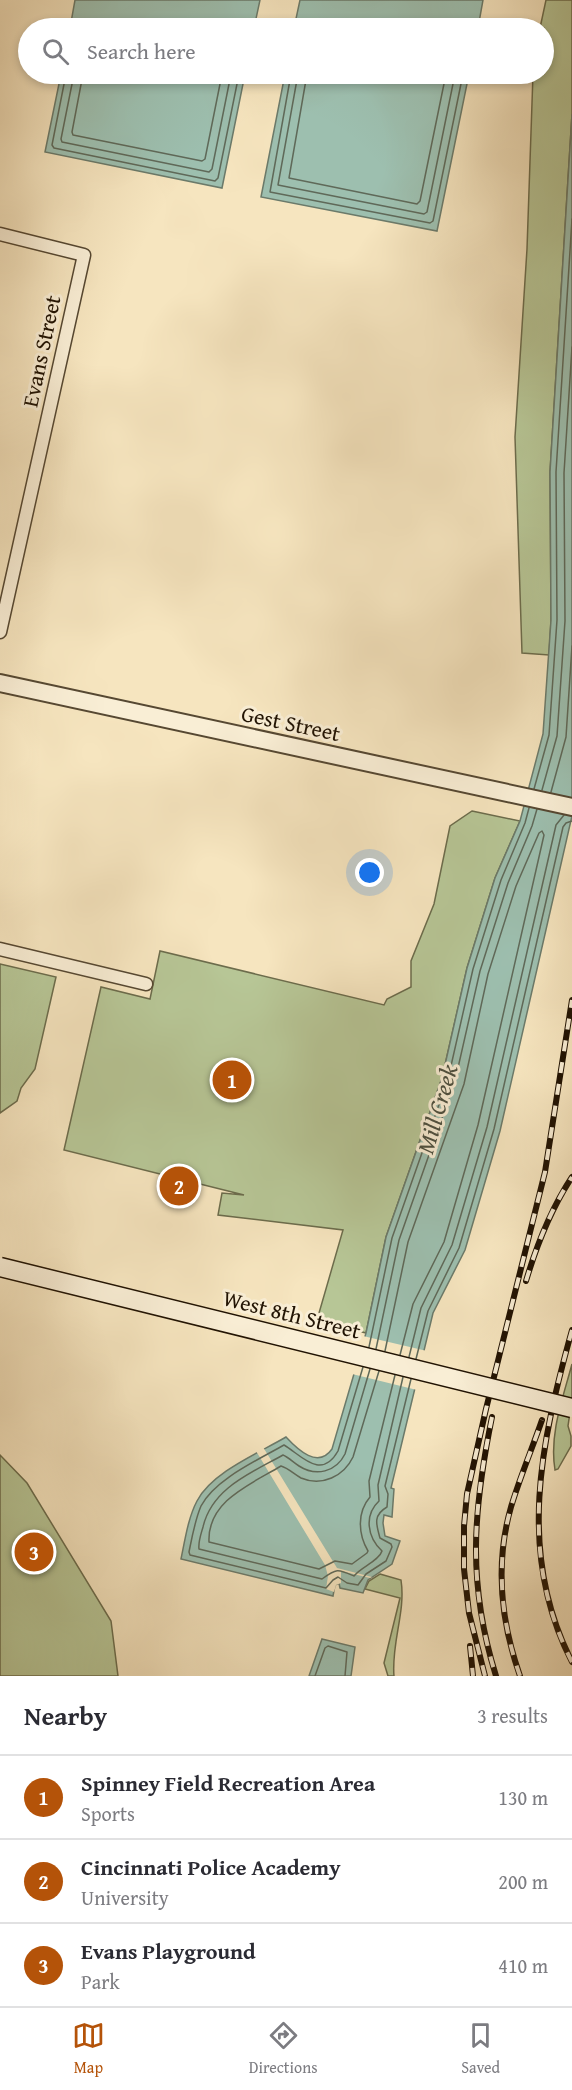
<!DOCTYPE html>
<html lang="en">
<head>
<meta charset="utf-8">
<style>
	body { margin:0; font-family:"Gentium Book Plus",serif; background:#f2f2f3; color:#2b2b33 }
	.you { position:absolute; left:370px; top:873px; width:21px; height:21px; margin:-15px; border:4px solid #fff; border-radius:50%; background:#1a73e8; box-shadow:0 0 0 9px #1a73e833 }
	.badge { display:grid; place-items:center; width:39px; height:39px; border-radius:50%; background:#b45309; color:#fff; font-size:20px; font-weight:700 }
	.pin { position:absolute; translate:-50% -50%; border:3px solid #fff; box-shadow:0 2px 6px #0006 }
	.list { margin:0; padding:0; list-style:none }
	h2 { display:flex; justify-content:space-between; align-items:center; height:78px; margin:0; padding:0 24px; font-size:26px }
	h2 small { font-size:20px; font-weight:400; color:#7c7c81 }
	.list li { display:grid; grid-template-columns:39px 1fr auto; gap:18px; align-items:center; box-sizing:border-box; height:84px; padding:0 24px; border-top:2px solid #e1e1e2 }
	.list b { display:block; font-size:22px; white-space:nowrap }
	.list p { margin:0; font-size:20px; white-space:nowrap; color:#7c7c81 }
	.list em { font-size:20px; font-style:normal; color:#7c7c81 }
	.icon { flex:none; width:33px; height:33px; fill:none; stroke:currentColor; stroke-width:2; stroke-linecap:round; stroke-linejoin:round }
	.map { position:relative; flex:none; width:572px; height:1676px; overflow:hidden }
	.search { position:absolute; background:#fff; box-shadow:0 3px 9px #0003; left:18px; right:18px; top:18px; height:66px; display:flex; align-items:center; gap:15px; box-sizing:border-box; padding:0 21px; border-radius:33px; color:#7c7c81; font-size:22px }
	.sheet { height:330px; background:#fff }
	nav { display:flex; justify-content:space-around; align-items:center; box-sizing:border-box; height:84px; border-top:2px solid #e1e1e2; background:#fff; font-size:16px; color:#7c7c81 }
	nav a { display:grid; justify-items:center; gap:3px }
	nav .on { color:#b45309 }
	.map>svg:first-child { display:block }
	.green { fill:#b7c696; stroke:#6c6c4c; stroke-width:1.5 }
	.water { fill:#9dbfaf; stroke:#6b7a6a; stroke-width:1.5 }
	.pier { fill:#f6e5bf }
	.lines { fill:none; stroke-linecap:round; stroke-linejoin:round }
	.shore { stroke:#5f6959; stroke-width:1.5 }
	.minor-casing { stroke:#564832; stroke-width:15 }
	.tertiary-casing { stroke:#564832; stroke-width:20 }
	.minor { stroke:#f9eed5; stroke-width:12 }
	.tertiary { stroke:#f9eed5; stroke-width:16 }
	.rail-casing { stroke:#211303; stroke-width:6 }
	.rail { stroke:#f9eed5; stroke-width:4; stroke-dasharray:11; stroke-linecap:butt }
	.secondary-bridge-casing { stroke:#211303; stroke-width:21; stroke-linecap:butt }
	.secondary-bridge { stroke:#f9eed5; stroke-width:18 }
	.labels { text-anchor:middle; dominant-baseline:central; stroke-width:6; stroke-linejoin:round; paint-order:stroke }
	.street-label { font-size:22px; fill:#211303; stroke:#f9eed5 }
	.water-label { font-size:24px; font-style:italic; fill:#4c4f3f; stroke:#f9eed5 }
</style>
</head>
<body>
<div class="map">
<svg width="572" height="1676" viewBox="0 0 572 1676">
	<rect width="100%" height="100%" fill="#f6e5bf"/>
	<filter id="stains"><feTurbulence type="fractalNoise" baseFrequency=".00333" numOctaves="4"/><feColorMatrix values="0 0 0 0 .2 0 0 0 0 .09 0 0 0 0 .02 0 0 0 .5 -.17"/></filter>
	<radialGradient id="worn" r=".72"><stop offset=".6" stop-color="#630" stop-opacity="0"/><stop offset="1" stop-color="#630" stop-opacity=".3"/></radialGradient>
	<!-- green -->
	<g class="green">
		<path d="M546,0H572V114L550,472L551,620L549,655L522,653L515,437L527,249L533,74H544V28H540Z"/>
		<path d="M472,811L520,821L495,878L467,968L442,1078L386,1237L366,1333L317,1320L343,1230L218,1215L222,1193L244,1195L64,1150L101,987L150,999L160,951L384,1005L387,999L411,987V961L434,904L450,826Z"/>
		<path d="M0,964L56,977L35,1069L21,1088L17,1101L0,1113Z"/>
		<path d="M572,1364V1399L568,1426L571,1436V1446L558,1469L555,1470C549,1434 563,1398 572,1364Z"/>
		<path d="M0,1455L27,1483L111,1621L118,1676H0Z"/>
		<path d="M380,1574L401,1580C406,1612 391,1643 394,1676H388L384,1663L400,1598L365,1589L369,1581Z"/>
	</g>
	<!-- water -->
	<g class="water">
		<path d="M75,0H260L254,28H70Z"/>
		<path d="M300,0H483L478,28H294Z"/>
		<path d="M61,74H245L222,188L45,152Z"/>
		<path d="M285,74H469L437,231L261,197Z"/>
		<path d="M572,114V816L500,1131L465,1250L433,1313L391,1488L394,1489L392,1517L384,1515L383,1523L385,1536L400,1541L392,1564L368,1580L363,1593L340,1588L339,1583L335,1585L333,1596L181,1559C185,1540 188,1518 197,1501C212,1472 259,1453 286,1437C298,1450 318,1469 332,1449L366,1333L386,1237L442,1078L467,968L495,878L520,821L543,734L551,620L550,472Z"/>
		<path d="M322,1639L355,1647L351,1676H309Z"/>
	</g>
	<!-- pier -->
	<g class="pier">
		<path d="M363,1336L427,1351L417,1390L352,1374Z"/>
		<path d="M263,1447L337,1568L372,1577L370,1578L341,1571V1583L336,1585L334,1592L326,1589L328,1576L325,1565L256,1451Z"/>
	</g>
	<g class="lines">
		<!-- shore -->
		<g class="shore">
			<path d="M66,74L52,145L54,148L215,181L218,178L239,74"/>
			<path d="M74,74L61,139L62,142L209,172L212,169L231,74"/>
			<path d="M83,74L72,132L73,135L202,161L205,159L222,74"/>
			<path d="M291,74L270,192L430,223L433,221L463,74"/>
			<path d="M298,74L278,185L424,214L427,212L455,74"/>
			<path d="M307,74L289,178L417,204L420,201L446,74"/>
			<path d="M534,789L549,735L557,620L556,472L572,219"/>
			<path d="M542,790L557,736L565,621L564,473L572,347"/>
			<path d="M551,792L566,737L572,646"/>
			<path d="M369,1347L392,1238L448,1079L473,969L501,880L525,823L529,808"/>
			<path d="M376,1349L399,1240L455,1081L480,971L508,883L532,826L537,809"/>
			<path d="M385,1351L408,1242L464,1084L488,974L516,886L539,833L542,831L544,835L478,1125L444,1242L413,1304L400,1355"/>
			<path d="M409,1357L421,1308L452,1245L487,1127L556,825L564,815"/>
			<path d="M416,1359L428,1311L459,1248L494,1129L563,827L566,823L572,821"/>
			<path d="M363,1367L338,1451C321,1481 301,1455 284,1445C258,1460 215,1479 201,1506C195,1520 192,1537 189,1552L190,1555L326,1588L333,1580L338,1577L347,1583L358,1585L366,1574L386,1561L392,1547L391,1544L380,1538C376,1524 373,1515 387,1507L388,1494L385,1486L411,1379"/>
			<path d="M370,1369L345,1454C336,1472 316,1477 299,1466C293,1462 288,1457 283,1455C251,1473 212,1488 203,1527C201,1534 198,1542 199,1549L322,1579C337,1568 338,1569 354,1576C361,1567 379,1561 382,1551C367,1537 364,1515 379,1501L378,1485L403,1377"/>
			<path d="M379,1371L353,1457C344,1476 322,1487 301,1478C294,1474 288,1468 281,1466C251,1484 207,1501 209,1542L319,1569L335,1561L352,1564L367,1553L368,1551C358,1534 357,1512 370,1497L369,1481L395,1375"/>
			<path d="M315,1676L325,1648L328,1646L347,1652L345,1676"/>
		</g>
		<defs>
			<g id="minor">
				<path d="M0,234L84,255L0,632"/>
				<path d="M0,949L146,984"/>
			</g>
			<path id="tertiary" d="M0,683L572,807"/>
		</defs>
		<!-- minor casing -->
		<use href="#minor" class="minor-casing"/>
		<!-- tertiary casing -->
		<use href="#tertiary" class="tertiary-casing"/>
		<!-- minor -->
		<use href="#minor" class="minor"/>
		<!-- tertiary -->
		<use href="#tertiary" class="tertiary"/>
		<defs>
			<g id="rail">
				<path d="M526,1281C537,1244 551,1209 572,1177"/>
				<path d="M572,1330C541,1442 516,1553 572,1662"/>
				<path d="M492,1417C473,1511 467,1583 496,1676"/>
				<path d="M470,1646L473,1676"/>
				<path d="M485,1676L469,1613L464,1569V1526L467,1494L486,1409L545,1172L572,1000"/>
				<path d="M520,1676C501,1622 495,1563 511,1507C520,1477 532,1449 542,1420"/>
			</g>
		</defs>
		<!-- rail casing -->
		<use href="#rail" class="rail-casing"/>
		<!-- rail -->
		<use href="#rail" class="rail"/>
		<defs>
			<path id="secondary-bridge" d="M0,1267L572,1408"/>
		</defs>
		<!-- secondary-bridge casing -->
		<use href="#secondary-bridge" class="secondary-bridge-casing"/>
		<!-- secondary-bridge -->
		<use href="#secondary-bridge" class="secondary-bridge"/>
	</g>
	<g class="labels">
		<!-- street labels -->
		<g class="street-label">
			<text transform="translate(41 351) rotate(-78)">Evans Street</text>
			<text transform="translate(291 723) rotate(12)">Gest Street</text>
			<text transform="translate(292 1314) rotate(14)">West 8th Street</text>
		</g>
		<!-- water labels -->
		<g class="water-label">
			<text transform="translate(437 1109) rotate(-74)">Mill Creek</text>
		</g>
	</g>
	<rect width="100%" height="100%" filter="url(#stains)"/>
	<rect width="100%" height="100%" fill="url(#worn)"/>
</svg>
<div class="you"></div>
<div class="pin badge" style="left:232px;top:1080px">1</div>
<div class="pin badge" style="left:179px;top:1186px">2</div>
<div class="pin badge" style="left:34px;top:1552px">3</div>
<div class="search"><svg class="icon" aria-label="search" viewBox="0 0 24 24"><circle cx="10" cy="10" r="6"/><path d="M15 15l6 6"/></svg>Search here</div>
</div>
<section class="sheet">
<h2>Nearby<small>3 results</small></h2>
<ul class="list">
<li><span class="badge">1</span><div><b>Spinney Field Recreation Area</b><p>Sports</p></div><em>130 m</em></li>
<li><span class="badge">2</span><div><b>Cincinnati Police Academy</b><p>University</p></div><em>200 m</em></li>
<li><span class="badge">3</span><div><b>Evans Playground</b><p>Park</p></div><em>410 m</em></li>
</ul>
</section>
<nav>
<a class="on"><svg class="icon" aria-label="map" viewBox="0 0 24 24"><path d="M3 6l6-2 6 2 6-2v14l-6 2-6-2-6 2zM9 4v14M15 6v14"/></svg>Map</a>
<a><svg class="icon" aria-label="directions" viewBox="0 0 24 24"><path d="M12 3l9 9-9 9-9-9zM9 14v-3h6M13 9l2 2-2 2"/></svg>Directions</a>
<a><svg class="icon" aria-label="saved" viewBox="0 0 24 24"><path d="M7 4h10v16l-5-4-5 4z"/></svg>Saved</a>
</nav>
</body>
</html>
